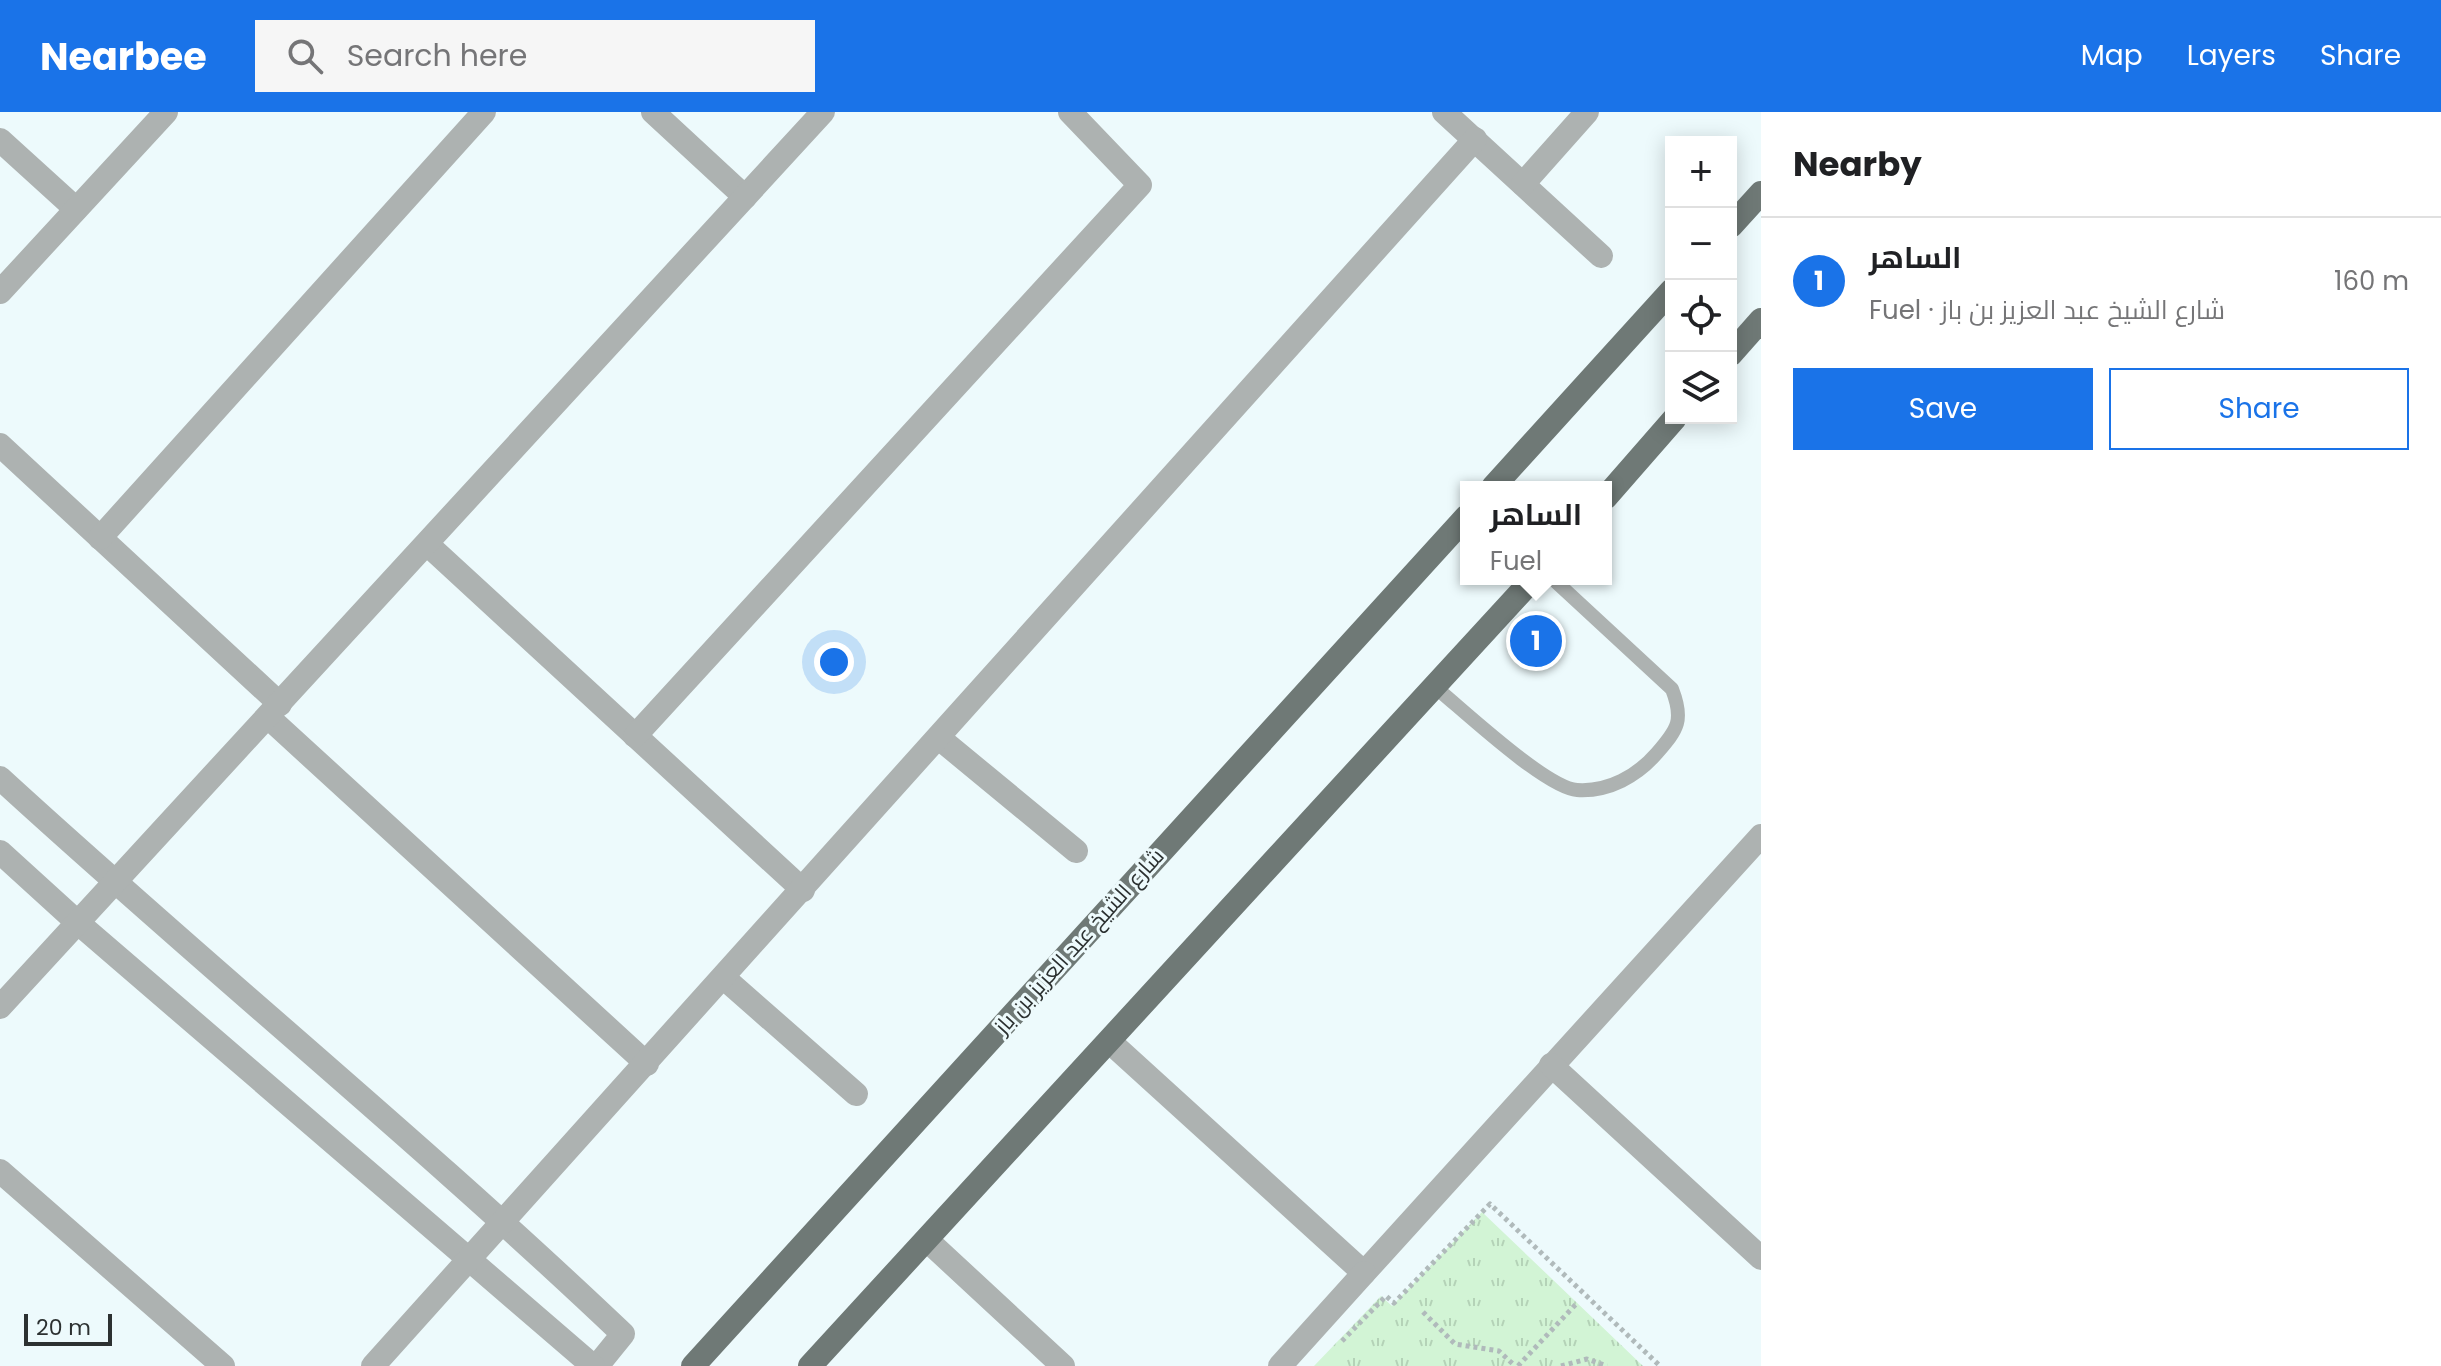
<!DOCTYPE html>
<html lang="en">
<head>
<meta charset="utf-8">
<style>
	body { margin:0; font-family:Poppins,Cairo,sans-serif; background:#f6f6f6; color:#202124 }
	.controls { position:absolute; right:24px; top:24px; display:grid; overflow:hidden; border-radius:0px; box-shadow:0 4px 20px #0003 }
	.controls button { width:72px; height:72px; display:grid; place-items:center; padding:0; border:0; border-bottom:2px solid #e0e0e0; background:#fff; color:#202124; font:40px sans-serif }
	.scale { position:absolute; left:24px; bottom:20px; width:88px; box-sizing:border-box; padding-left:8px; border:4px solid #2c3131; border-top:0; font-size:22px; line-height:28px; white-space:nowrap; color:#2c3131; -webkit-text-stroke:6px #edfafc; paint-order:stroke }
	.you { position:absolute; left:834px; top:550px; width:28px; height:28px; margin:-20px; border:6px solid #fff; border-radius:50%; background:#1a73e8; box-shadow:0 0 0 12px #1a73e833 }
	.badge { display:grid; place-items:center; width:52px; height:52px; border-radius:50%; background:#1a73e8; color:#fff; font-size:26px; font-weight:700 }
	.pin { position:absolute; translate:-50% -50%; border:4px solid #fff; box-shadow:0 2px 8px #0006 }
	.popup { position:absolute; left:1460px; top:369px; width:152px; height:104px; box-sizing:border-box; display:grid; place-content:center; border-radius:0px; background:#fff; filter:drop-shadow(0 2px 6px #0005); font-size:26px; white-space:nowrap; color:#757577 }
	.popup b { font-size:30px; color:#202124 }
	.popup::after { content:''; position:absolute; left:50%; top:100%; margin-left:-16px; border:16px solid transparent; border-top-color:#fff }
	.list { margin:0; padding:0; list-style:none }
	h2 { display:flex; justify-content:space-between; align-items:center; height:104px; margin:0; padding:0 32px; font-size:34px }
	h2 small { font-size:26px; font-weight:400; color:#757577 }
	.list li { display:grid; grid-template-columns:52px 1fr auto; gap:24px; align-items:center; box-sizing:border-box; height:128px; padding:0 32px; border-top:2px solid #e0e0e0 }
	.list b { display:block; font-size:30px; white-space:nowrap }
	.list p { margin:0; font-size:26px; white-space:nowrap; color:#757577 }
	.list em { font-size:26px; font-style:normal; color:#757577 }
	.actions { display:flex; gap:16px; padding:24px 32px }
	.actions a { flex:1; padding:18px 0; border:2px solid #1a73e8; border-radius:0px; text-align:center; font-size:28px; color:#1a73e8 }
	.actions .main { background:#1a73e8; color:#fff }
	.icon { flex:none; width:44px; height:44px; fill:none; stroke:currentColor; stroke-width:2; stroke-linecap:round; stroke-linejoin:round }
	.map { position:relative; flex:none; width:1761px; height:1254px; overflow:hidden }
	header { display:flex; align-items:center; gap:48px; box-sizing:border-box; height:112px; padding:0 40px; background:#1a73e8; color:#fff }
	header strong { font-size:38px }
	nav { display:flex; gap:44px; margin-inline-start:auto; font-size:28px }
	.search { width:560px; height:72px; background:#f6f6f6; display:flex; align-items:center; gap:20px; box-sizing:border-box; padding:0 28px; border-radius:0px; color:#757577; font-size:30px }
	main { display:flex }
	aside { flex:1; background:#fff }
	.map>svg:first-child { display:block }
	.park { fill:url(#park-tufts) }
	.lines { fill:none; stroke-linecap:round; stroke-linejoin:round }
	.path { stroke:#b0babb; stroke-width:5; stroke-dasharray:4 4; stroke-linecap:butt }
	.service { stroke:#adb2b1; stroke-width:14 }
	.minor { stroke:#adb2b1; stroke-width:24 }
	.primary { stroke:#6f7976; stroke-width:24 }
	.labels { text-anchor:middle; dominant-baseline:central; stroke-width:6; stroke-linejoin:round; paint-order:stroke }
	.street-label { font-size:22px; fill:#2c3131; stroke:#edfafc }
</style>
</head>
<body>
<header>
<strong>Nearbee</strong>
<div class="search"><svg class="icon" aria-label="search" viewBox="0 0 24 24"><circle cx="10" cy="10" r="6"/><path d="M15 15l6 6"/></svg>Search here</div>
<nav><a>Map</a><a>Layers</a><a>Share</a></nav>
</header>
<main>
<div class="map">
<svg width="1761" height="1254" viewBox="0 0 1761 1254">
	<defs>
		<pattern id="park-tufts" width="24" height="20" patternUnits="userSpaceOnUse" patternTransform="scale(2)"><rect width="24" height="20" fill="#d2f4d5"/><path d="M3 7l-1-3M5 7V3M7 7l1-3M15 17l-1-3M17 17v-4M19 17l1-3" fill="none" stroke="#b4d2b7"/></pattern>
	</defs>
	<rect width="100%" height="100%" fill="#edfafc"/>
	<!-- park -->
	<path class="park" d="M1482,1100L1643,1254H1314L1381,1184L1392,1194Z"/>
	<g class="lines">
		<!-- path -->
		<g class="path">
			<path d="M1423,1200L1455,1232L1499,1239L1515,1254"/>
			<path d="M1342,1229L1386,1184L1394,1191L1490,1092L1660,1254"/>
			<path d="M1518,1254L1577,1191"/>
			<path d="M1561,1254L1587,1247L1607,1254"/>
		</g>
		<!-- service -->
		<path class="service" d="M1435,575C1462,597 1546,676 1577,678C1609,680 1637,664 1657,641C1678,617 1684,608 1672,577L1553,467"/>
		<!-- minor -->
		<g class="minor">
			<path d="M653,0L745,85"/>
			<path d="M1444,0L1601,144"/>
			<path d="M0,28L76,97"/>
			<path d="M1523,72L1587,0"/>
			<path d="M0,180L166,0"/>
			<path d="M0,333L280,592"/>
			<path d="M100,426L484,0"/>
			<path d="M427,432L803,778"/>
			<path d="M268,605L647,952"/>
			<path d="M635,624L1140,73L1070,0"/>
			<path d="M939,626L1076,739"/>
			<path d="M0,666C205,854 421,1030 623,1222L597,1254"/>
			<path d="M0,740L77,810L593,1254"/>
			<path d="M724,866L856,982"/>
			<path d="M0,895L823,0"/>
			<path d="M1110,930L1364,1161L1761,724"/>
			<path d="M1551,953L1761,1146"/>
			<path d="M0,1059L223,1254"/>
			<path d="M928,1129L1063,1254"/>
			<path d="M373,1254L1475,27"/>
			<path d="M1280,1254L1364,1161"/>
		</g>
		<!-- primary -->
		<g class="primary">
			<path d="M1731,114L1761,81"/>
			<path d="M1731,242L1761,208"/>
			<path d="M1493,375L1671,179"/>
			<path d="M1606,385L1675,306"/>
			<path d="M693,1254L1466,405"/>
			<path d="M810,1254L1533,467"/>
		</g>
	</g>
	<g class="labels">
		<!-- street labels -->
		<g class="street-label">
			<text transform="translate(1079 829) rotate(-48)">شارع الشيخ عبد العزيز بن باز</text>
		</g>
	</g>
</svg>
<div class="controls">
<button>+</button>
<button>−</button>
<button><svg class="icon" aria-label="locate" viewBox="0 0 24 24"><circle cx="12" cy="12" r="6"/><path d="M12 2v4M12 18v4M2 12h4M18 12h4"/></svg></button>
<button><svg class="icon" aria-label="layers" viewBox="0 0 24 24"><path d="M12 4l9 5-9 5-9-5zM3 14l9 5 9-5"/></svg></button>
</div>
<div class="scale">20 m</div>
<div class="you"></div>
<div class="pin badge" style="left:1536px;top:529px">1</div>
<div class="popup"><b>الساهر</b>Fuel</div>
</div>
<aside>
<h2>Nearby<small></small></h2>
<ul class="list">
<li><span class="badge">1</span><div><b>الساهر</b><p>Fuel · شارع الشيخ عبد العزيز بن باز</p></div><em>160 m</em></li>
</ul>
<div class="actions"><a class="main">Save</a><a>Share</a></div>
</aside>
</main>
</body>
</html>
